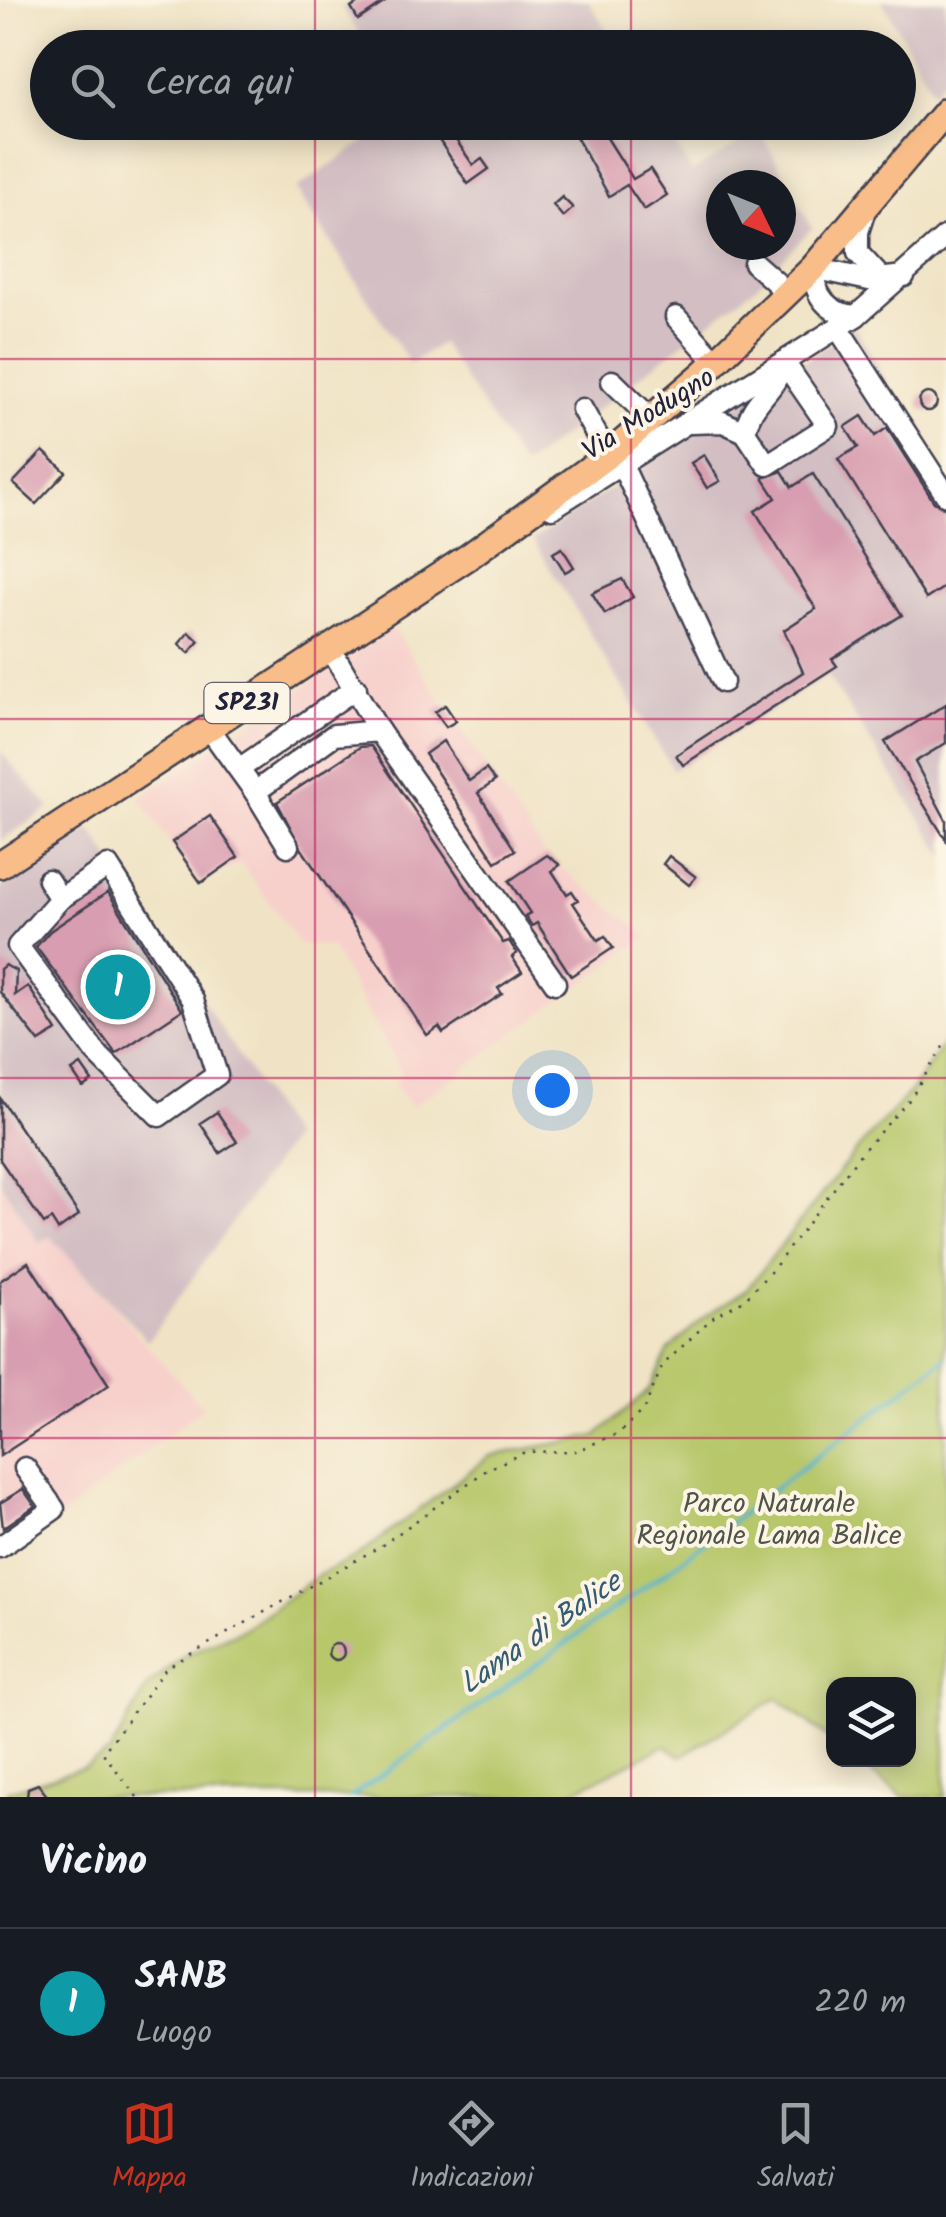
<!DOCTYPE html>
<html lang="it">
<head>
<meta charset="utf-8">
<style>
	body { margin:0; font-family:Kalam,sans-serif; background:#20242c; color:#f1f3f6 }
	.controls { position:absolute; right:30px; bottom:30px; display:grid; overflow:hidden; border-radius:20px; box-shadow:0 5px 25px #0003 }
	.controls button { width:90px; height:90px; display:grid; place-items:center; padding:0; border:0; border-bottom:2px solid #363941; background:#171b24; color:#f1f3f6; font:50px sans-serif }
	.compass { position:absolute; left:706px; top:170px; width:90px; height:90px; border-radius:50%; background:#171b24; box-shadow:0 5px 25px #0003; rotate:133deg }
	.you { position:absolute; left:552px; top:1090px; width:35px; height:35px; margin:-25px; border:8px solid #fff; border-radius:50%; background:#1a73e8; box-shadow:0 0 0 15px #1a73e833 }
	.badge { display:grid; place-items:center; width:65px; height:65px; border-radius:50%; background:#c8321e; color:#fff; font-size:32px; font-weight:700 }
	.pin { position:absolute; translate:-50% -50%; border:5px solid #fff; box-shadow:0 2px 10px #0006 }
	.list { margin:0; padding:0; list-style:none }
	h2 { display:flex; justify-content:space-between; align-items:center; height:130px; margin:0; padding:0 40px; font-size:42px }
	h2 small { font-size:32px; font-weight:400; color:#9ea1a6 }
	.list li { display:grid; grid-template-columns:65px 1fr auto; gap:30px; align-items:center; box-sizing:border-box; height:150px; padding:0 40px; border-top:2px solid #363941 }
	.list b { display:block; font-size:38px; white-space:nowrap }
	.list p { margin:0; font-size:32px; white-space:nowrap; color:#9ea1a6 }
	.list em { font-size:32px; font-style:normal; color:#9ea1a6 }
	.icon { flex:none; width:55px; height:55px; fill:none; stroke:currentColor; stroke-width:2; stroke-linecap:round; stroke-linejoin:round }
	.map { position:relative; flex:none; width:946px; height:1797px; overflow:hidden }
	.search { position:absolute; background:#171b24; box-shadow:0 5px 25px #0003; left:30px; right:30px; top:30px; height:110px; display:flex; align-items:center; gap:25px; box-sizing:border-box; padding:0 35px; border-radius:55px; color:#9ea1a6; font-size:38px }
	.sheet { height:280px; background:#171b24 }
	nav { display:flex; justify-content:space-around; align-items:center; box-sizing:border-box; height:140px; border-top:2px solid #363941; background:#171b24; font-size:28px; color:#9ea1a6 }
	nav a { display:grid; justify-items:center; gap:5px }
	nav .on { color:#c8321e }
	.map>svg:first-child { display:block }
	.built { fill:#f7d0cc }
	.industrial { fill:#d2bec3; fill-rule:evenodd }
	.green { fill:#b7c76a; stroke:#6c7452; stroke-width:2.5 }
	.lines { fill:none; stroke-linecap:round; stroke-linejoin:round }
	.stream { stroke:#4eb4cd; stroke-width:4 }
	.building { fill:#d89db0 }
	.minor-casing { stroke:#413f50; stroke-width:25 }
	.major-casing { stroke:#413f50; stroke-width:30 }
	.path { stroke:#413f50; stroke-width:2.5; stroke-dasharray:2.5 8; stroke-linecap:butt }
	.minor { stroke:#fff; stroke-width:20 }
	.major { stroke:#f8bd89; stroke-width:25 }
	.grid { fill:none; stroke:#c2185b; stroke-width:2.5; stroke-opacity:0.55 }
	.labels { text-anchor:middle; dominant-baseline:central; stroke-width:8; stroke-linejoin:round; paint-order:stroke }
	.shield { fill:#fcf5e5; stroke:#63616e; stroke-width:2.5 }
	.shield-label { font-size:25px; font-weight:bold; fill:#22223b }
	.street-label { font-size:28px; fill:#22223b; stroke:#fcf5e5 }
	.park-label { font-size:28px; fill:#4f5449; stroke:#fcf5e5 }
	.water-label { font-size:30px; font-style:italic; fill:#345c75; stroke:#fcf5e5 }
</style>
</head>
<body>
<div class="map">
<svg width="946" height="1797" viewBox="0 0 946 1797">
	<rect width="100%" height="100%" fill="#fcf5e5"/>
	<filter id="ink" filterUnits="userSpaceOnUse"><feTurbulence type="fractalNoise" baseFrequency=".01" numOctaves="2"/><feDisplacementMap in="SourceGraphic" scale="20" xChannelSelector="R" yChannelSelector="G"/><feConvolveMatrix kernelMatrix="1 2 1 2 8 2 1 2 1" color-interpolation-filters="sRGB"/></filter>
	<filter id="wash" filterUnits="userSpaceOnUse"><feTurbulence type="fractalNoise" baseFrequency=".0048" numOctaves="4" result="noise"/><feDisplacementMap in="SourceGraphic" scale="40" xChannelSelector="R" yChannelSelector="G"/><feGaussianBlur stdDeviation="2.25" result="paint"/><feColorMatrix in="noise" values="0 0 0 0 0 0 0 0 0 0 0 0 0 0 0 0 0 1.4 0 .05"/><feComposite in="paint" operator="in"/></filter>
	<g filter="url(#wash)">
		<rect width="100%" height="100%" fill="#f0e3c5"/>
		<!-- built -->
		<g class="built">
			<path d="M392,627L546,856L648,936L412,1107L392,1083L402,1074L331,947L299,944L241,863L199,883L139,798Z"/>
			<path d="M0,1182L39,1241L50,1235L203,1408L0,1563Z"/>
		</g>
		<!-- industrial -->
		<g class="industrial">
			<path d="M355,0H588L617,47H368L342,8Z"/>
			<path d="M882,0H946V75L933,92Z"/>
			<path d="M391,123H662L692,172L760,130L812,228L755,287L523,467L441,343L410,364L296,189ZM721,185H781V245H721Z"/>
			<path d="M855,327L946,481V858L827,675L673,770L533,540Z"/>
			<path d="M0,751L50,808L0,841Z"/>
			<path d="M91,829L292,1138L148,1341L50,1236L39,1242L0,1182V888Z"/>
		</g>
		<!-- green -->
		<path class="green" d="M946,1040L945,1797H903L856,1760H908V1684H834L833,1742L777,1698L681,1756L665,1746L561,1797H6L9,1791L85,1767L110,1752L148,1686L185,1655L246,1628L319,1575L358,1556L490,1456L596,1436L648,1391L669,1350L703,1318L746,1290L855,1152L912,1090Z"/>
		<g class="lines">
			<!-- stream -->
			<path class="stream" d="M351,1797L670,1569L946,1358"/>
		</g>
		<g id="blocks">
			<!-- building -->
			<g class="building">
				<path d="M363,0H388L358,20L351,8Z"/>
				<path d="M427,122H444L473,165L482,159L489,169L468,184Z"/>
				<path d="M568,122H597L633,179L650,169L667,195L644,210L627,185L609,196Z"/>
				<path d="M562,197L573,208L563,217L553,205Z"/>
				<circle cx="928" cy="402" r="9"/>
				<path d="M862,416L875,436L887,428L934,502L946,509V586L926,599L838,459L858,447L845,427Z"/>
				<path d="M43,451L66,472L36,504L13,483Z"/>
				<path d="M704,455L720,481L707,488L691,463Z"/>
				<path d="M782,471L792,487L813,474L902,615L832,659L837,666L683,765L676,755L803,672L784,630L816,609L755,511L776,498L763,478Z"/>
				<path d="M562,548L574,567L565,572L553,553Z"/>
				<path d="M622,579L633,597L605,614L592,593Z"/>
				<path d="M189,632L199,641L189,653L179,644Z"/>
				<path d="M946,704V743L915,762L946,820V840L885,742Z"/>
				<path d="M445,705L456,721L446,727L435,712Z"/>
				<path d="M443,741L469,781L486,769L495,781L478,793L515,850L496,862L425,754Z"/>
				<path d="M371,746L503,943L509,941L517,953L512,957L522,972L498,988L502,994L443,1033L439,1027L427,1035L301,848L277,802L360,747Z"/>
				<path d="M210,816L238,857L201,883L172,842Z"/>
				<path d="M547,855L560,865L552,871L567,894L572,891L578,900L573,903L598,940L605,936L613,948L571,976L537,923L532,926L525,916L530,913L509,881Z"/>
				<path d="M669,856L696,877L689,885L663,864Z"/>
				<path d="M108,892L182,1010L116,1054L36,947L50,931Z"/>
				<path d="M5,965L16,971L15,995L28,986L57,1031L39,1042L0,992V969Z"/>
				<path d="M81,1065L92,1081L83,1087L72,1071Z"/>
				<path d="M0,1098L79,1215L58,1230L51,1219L44,1224L0,1160Z"/>
				<path d="M217,1112L237,1142L220,1153L200,1123Z"/>
				<path d="M28,1262L109,1385L0,1456V1281Z"/>
				<path d="M23,1489L35,1506L3,1528L0,1503Z"/>
				<circle cx="336" cy="1652" r="8"/>
				<path d="M38,1784L48,1797H27L28,1788Z"/>
			</g>
		</g>
	</g>
	<g filter="url(#ink)">
		<use href="#blocks" fill-opacity="0" stroke="#413f50" stroke-width="2.5"/>
		<g class="lines">
			<defs>
				<g id="minor">
					<path d="M864,213L858,232V253L883,280"/>
					<path d="M754,263L788,293"/>
					<path d="M856,316C827,314 814,295 813,268L869,280L904,276"/>
					<path d="M676,317L716,362"/>
					<path d="M838,328L946,495"/>
					<path d="M612,381L651,419"/>
					<path d="M582,409L608,455"/>
					<path d="M691,423L723,422L745,432C752,398 773,395 784,362"/>
					<path d="M745,432L767,465L828,426L784,362"/>
					<path d="M622,465L723,682"/>
					<path d="M552,508L856,316L946,236"/>
					<path d="M330,648L379,731"/>
					<path d="M209,728L255,792L334,735L379,731L555,983"/>
					<path d="M239,769L356,688"/>
					<path d="M255,792L288,846"/>
					<path d="M48,880L60,899L108,866L193,1000L217,1075L159,1116L96,1053L18,946L60,899"/>
					<path d="M0,1547L54,1509L25,1468"/>
				</g>
				<path id="major" d="M0,865L468,557L608,455L703,374L813,268L946,111"/>
			</defs>
			<!-- minor casing -->
			<use href="#minor" class="minor-casing"/>
			<!-- major casing -->
			<use href="#major" class="major-casing"/>
			<!-- path -->
			<path class="path" d="M137,1797L103,1753L166,1668L381,1546L488,1469L525,1452L576,1451L619,1433L644,1409L663,1365L712,1318L744,1300L774,1268L861,1153L910,1099L946,1042"/>
			<!-- minor -->
			<use href="#minor" class="minor"/>
			<!-- major -->
			<use href="#major" class="major"/>
		</g>
	</g>
	<!-- grid -->
	<path class="grid" d="M315,0V48M631,0V48M315,122V1797M631,122V1797M0,359H946M0,719H946M0,1078H946M0,1438H946"/>
	<g class="labels">
		<!-- shield labels -->
		<rect class="shield" x="204.5" y="683" width="85" height="40" rx="8"/>
		<g class="shield-label">
			<text x="247" y="703">SP231</text>
		</g>
		<!-- street labels -->
		<g class="street-label">
			<text transform="translate(649 415) rotate(-32)">Via Modugno</text>
		</g>
		<!-- park labels -->
		<g class="park-label">
			<text x="769" y="1504">Parco Naturale<tspan x="769" dy="32">Regionale Lama Balice</tspan></text>
		</g>
		<!-- water labels -->
		<g class="water-label">
			<text transform="translate(541 1634) rotate(-35)">Lama di Balice</text>
		</g>
	</g>
</svg>
<div class="controls">
<button><svg class="icon" aria-label="layers" viewBox="0 0 24 24"><path d="M12 4l9 5-9 5-9-5zM3 14l9 5 9-5"/></svg></button>
</div>
<svg class="compass" viewBox="-18 -18 36 36"><path d="M0-13l5 13h-10z" fill="#e53935"/><path d="M0 13l5-13h-10z" fill="#9ea1a6"/></svg>
<div class="you"></div>
<div class="pin badge" style="left:118px;top:987px;background:#0f9aa8">1</div>
<div class="search"><svg class="icon" aria-label="search" viewBox="0 0 24 24"><circle cx="10" cy="10" r="6"/><path d="M15 15l6 6"/></svg>Cerca qui</div>
</div>
<section class="sheet">
<h2>Vicino<small></small></h2>
<ul class="list">
<li><span class="badge" style="background:#0f9aa8">1</span><div><b>SANB</b><p>Luogo</p></div><em>220 m</em></li>
</ul>
</section>
<nav>
<a class="on"><svg class="icon" aria-label="map" viewBox="0 0 24 24"><path d="M3 6l6-2 6 2 6-2v14l-6 2-6-2-6 2zM9 4v14M15 6v14"/></svg>Mappa</a>
<a><svg class="icon" aria-label="directions" viewBox="0 0 24 24"><path d="M12 3l9 9-9 9-9-9zM9 14v-3h6M13 9l2 2-2 2"/></svg>Indicazioni</a>
<a><svg class="icon" aria-label="saved" viewBox="0 0 24 24"><path d="M7 4h10v16l-5-4-5 4z"/></svg>Salvati</a>
</nav>
</body>
</html>
